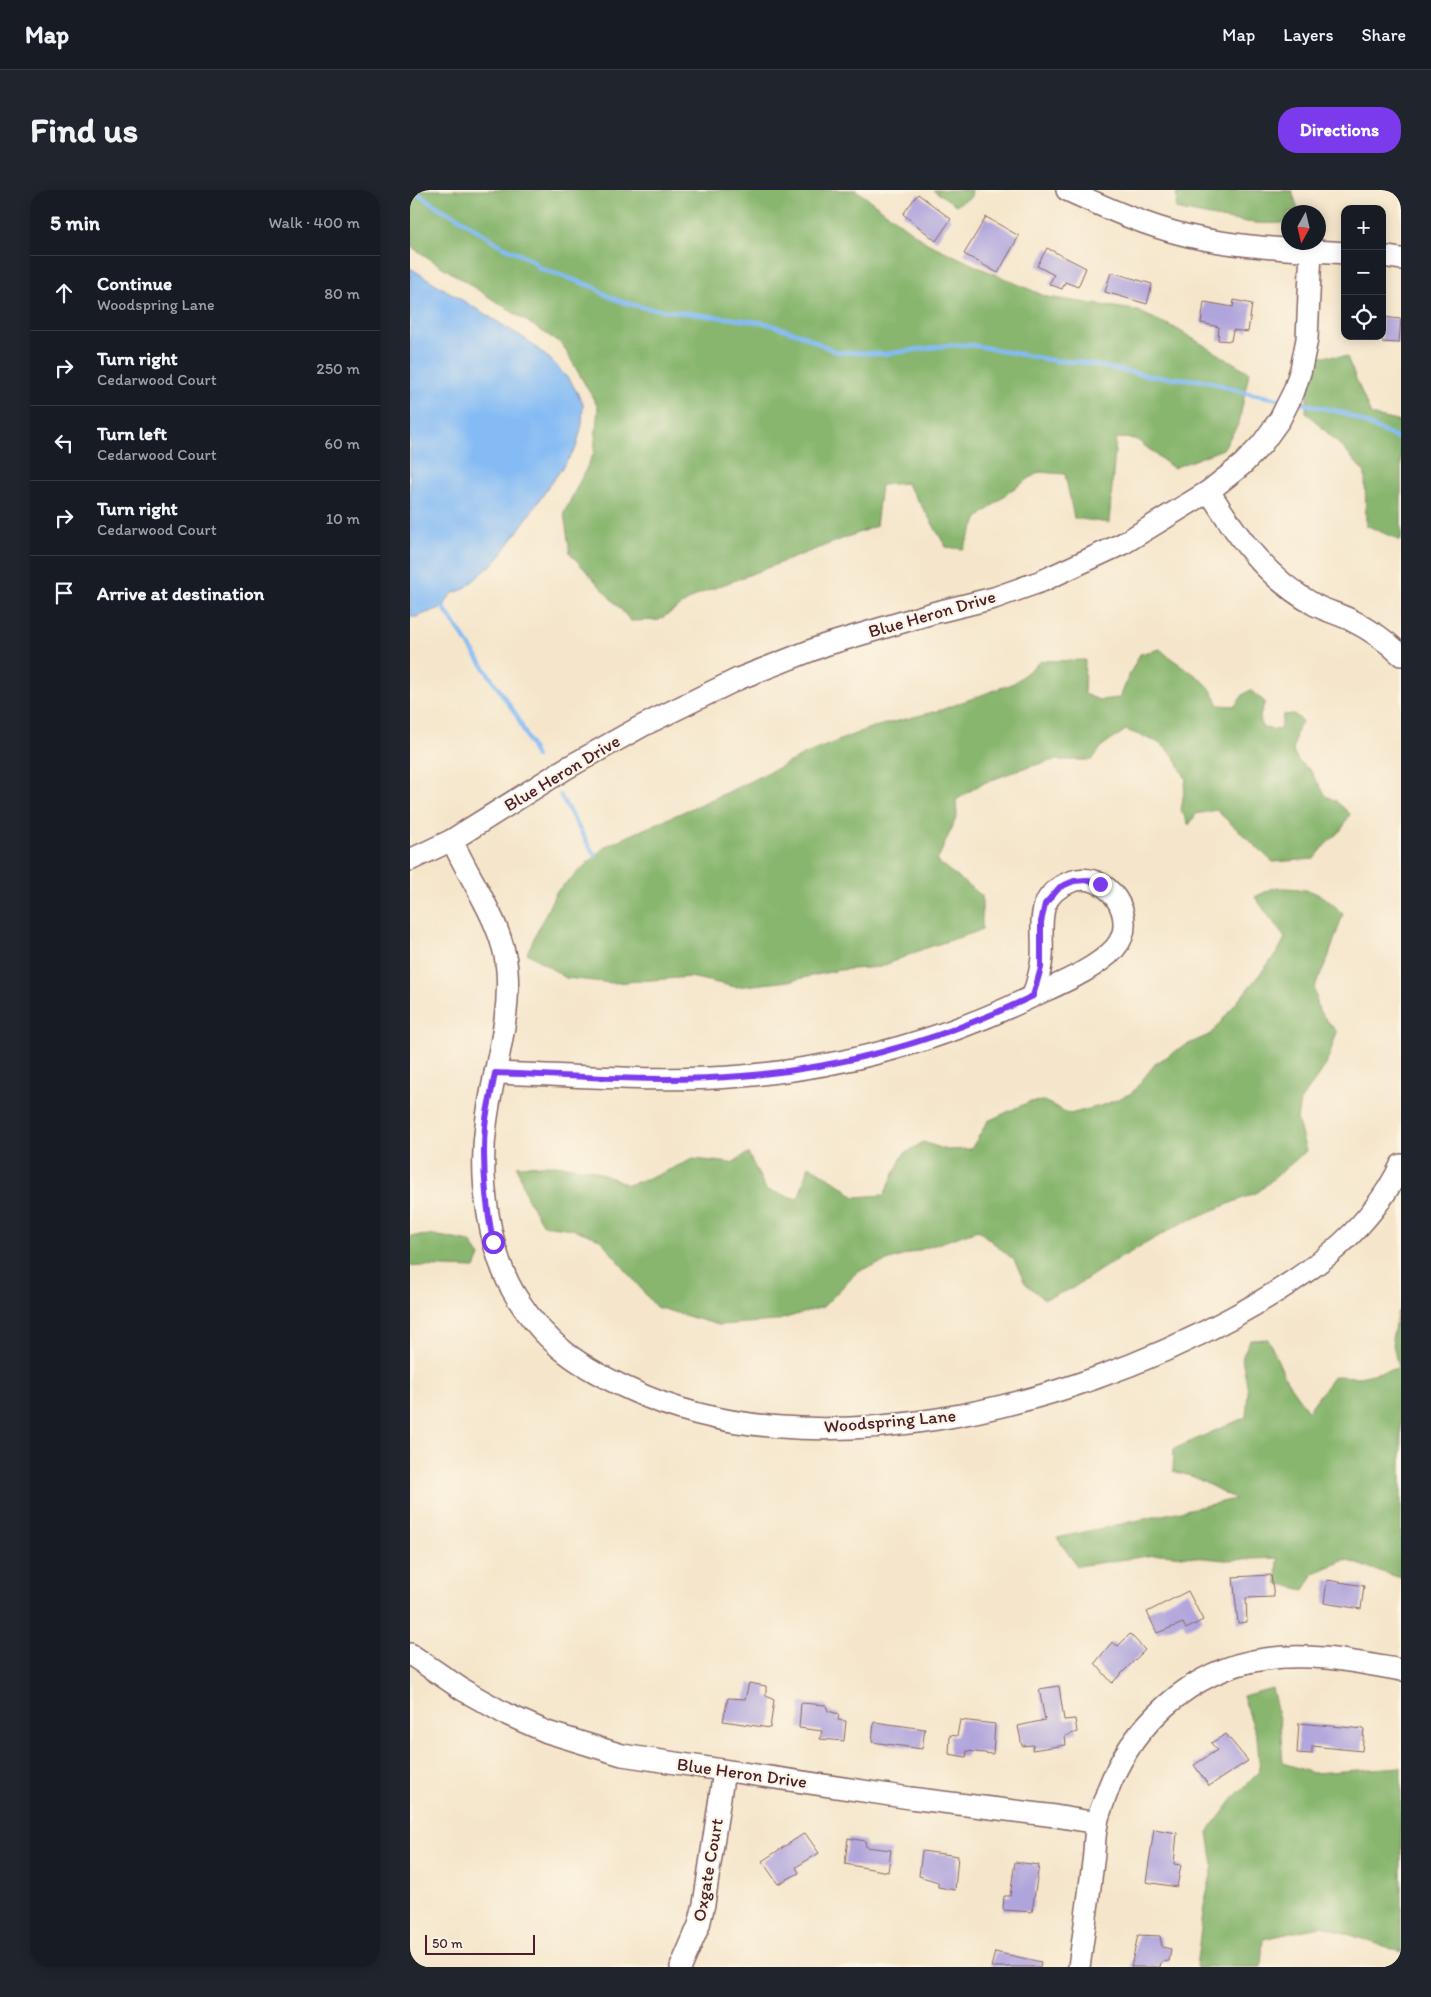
<!DOCTYPE html>
<html lang="en">
<head>
<meta charset="utf-8">
<style>
	body { margin:0; font-family:Itim,sans-serif; background:#20242c; color:#f1f3f6 }
	.controls { position:absolute; right:15px; top:15px; display:grid; overflow:hidden; border-radius:10px; box-shadow:0 2px 12px #0003 }
	.controls button { width:45px; height:45px; display:grid; place-items:center; padding:0; border:0; border-bottom:1px solid #363941; background:#171b24; color:#f1f3f6; font:25px sans-serif }
	.compass { position:absolute; left:871px; top:15px; width:45px; height:45px; border-radius:50%; background:#171b24; box-shadow:0 2px 12px #0003; rotate:188deg }
	.scale { position:absolute; left:15px; bottom:12px; width:110px; box-sizing:border-box; padding-left:5px; border:2px solid #4a1f2b; border-top:0; font-size:14px; line-height:18px; white-space:nowrap; color:#4a1f2b; -webkit-text-stroke:4px #fcf5e5; paint-order:stroke }
	.stop { position:absolute; width:15px; height:15px; margin:-11px; border:4px solid #7c3aed; border-radius:50%; background:#fff }
	.stop.end { background:#7c3aed; border-color:#fff; box-shadow:0 1px 5px #0008 }
	.list { margin:0; padding:0; list-style:none }
	h2 { display:flex; justify-content:space-between; align-items:center; height:65px; margin:0; padding:0 20px; font-size:21px }
	h2 small { font-size:16px; font-weight:400; color:#9ea1a6 }
	.list li { display:grid; grid-template-columns:32px 1fr auto; gap:15px; align-items:center; box-sizing:border-box; height:75px; padding:0 20px; border-top:1px solid #363941 }
	.list b { display:block; font-size:19px; white-space:nowrap }
	.list p { margin:0; font-size:16px; white-space:nowrap; color:#9ea1a6 }
	.list em { font-size:16px; font-style:normal; color:#9ea1a6 }
	.icon { flex:none; width:28px; height:28px; fill:none; stroke:currentColor; stroke-width:2; stroke-linecap:round; stroke-linejoin:round }
	.map { position:relative; flex:none; width:991px; height:1777px; overflow:hidden; border-radius:20px }
	header { display:flex; align-items:center; gap:30px; box-sizing:border-box; height:70px; padding:0 25px; background:#171b24; border-bottom:1px solid #363941 }
	header strong { font-size:24px }
	nav { display:flex; gap:28px; margin-inline-start:auto; font-size:18px }
	.intro { display:flex; align-items:center; justify-content:space-between; box-sizing:border-box; height:120px; padding:0 30px }
	h1 { margin:0; font-size:35px }
	.button { padding:12px 22px; border-radius:20px; background:#7c3aed; color:#fff; font-size:18px; font-weight:700 }
	main { display:flex; gap:30px; padding:0 30px }
	aside { flex:1; background:#171b24; border-radius:20px; box-shadow:0 2px 12px #0003 }
	.map>svg:first-child { display:block }
	.forest { fill:#88b66e; stroke:#696a4c }
	.water { fill:#85bbf4; stroke:#686d90 }
	.lines { fill:none; stroke-linecap:round; stroke-linejoin:round }
	.stream { stroke:#85bbf4; stroke-width:4.5 }
	.building { fill:#b0a4dc }
	.minor-casing { stroke:#866563; stroke-width:24 }
	.minor { stroke:#fff; stroke-width:21 }
	.route { stroke:#7c3aed; stroke-width:6 }
	.labels { text-anchor:middle; dominant-baseline:central; stroke-width:4.5; stroke-linejoin:round; paint-order:stroke }
	.street-label { font-size:18px; fill:#4a1f2b; stroke:#fcf5e5 }
</style>
</head>
<body>
<header>
<strong>Map</strong>
<nav><a>Map</a><a>Layers</a><a>Share</a></nav>
</header>
<div class="intro"><h1>Find us</h1><a class="button">Directions</a></div>
<main>
<aside>
<h2>5 min<small>Walk · 400 m</small></h2>
<ul class="list">
<li><svg class="icon" aria-label="ahead" viewBox="0 0 24 24"><path d="M12 20V5M6 11l6-6 6 6"/></svg><div><b>Continue</b><p>Woodspring Lane</p></div><em>80 m</em></li>
<li><svg class="icon" aria-label="right" viewBox="0 0 24 24"><path d="M7 20v-9h11M14 6l5 5-5 5"/></svg><div><b>Turn right</b><p>Cedarwood Court</p></div><em>250 m</em></li>
<li><svg class="icon" aria-label="left" viewBox="0 0 24 24"><path d="M17 20v-9H6M10 6l-5 5 5 5"/></svg><div><b>Turn left</b><p>Cedarwood Court</p></div><em>60 m</em></li>
<li><svg class="icon" aria-label="right" viewBox="0 0 24 24"><path d="M7 20v-9h11M14 6l5 5-5 5"/></svg><div><b>Turn right</b><p>Cedarwood Court</p></div><em>10 m</em></li>
<li><svg class="icon" aria-label="arrive" viewBox="0 0 24 24"><path d="M6 21V4h12l-3 4 3 4H6"/></svg><div><b>Arrive at destination</b></div></li>
</ul>
</aside>
<div class="map">
<svg width="991" height="1777" viewBox="0 0 991 1777">
	<rect width="100%" height="100%" fill="#fcf5e5"/>
	<filter id="ink" filterUnits="userSpaceOnUse"><feTurbulence type="fractalNoise" baseFrequency=".02" numOctaves="2"/><feDisplacementMap in="SourceGraphic" scale="10" xChannelSelector="R" yChannelSelector="G"/><feConvolveMatrix kernelMatrix="1 2 1 2 8 2 1 2 1" color-interpolation-filters="sRGB"/></filter>
	<filter id="wash" filterUnits="userSpaceOnUse"><feTurbulence type="fractalNoise" baseFrequency=".0096" numOctaves="4" result="noise"/><feDisplacementMap in="SourceGraphic" scale="20" xChannelSelector="R" yChannelSelector="G"/><feGaussianBlur stdDeviation="1.12" result="paint"/><feColorMatrix in="noise" values="0 0 0 0 0 0 0 0 0 0 0 0 0 0 0 0 0 1.4 0 .05"/><feComposite in="paint" operator="in"/></filter>
	<g filter="url(#wash)">
		<rect width="100%" height="100%" fill="#f5e6cb"/>
		<!-- forest -->
		<g class="forest">
			<path d="M0,0H446L517,53L566,76L637,107L725,120L765,138L839,182L829,233L813,259L763,278L726,249L706,248L699,333L664,328L655,284L629,282L600,301L568,328L553,359L536,357L515,321L496,293L471,295L466,336L289,404L249,430L221,431L160,363L154,323L184,263L188,217L152,154L0,56Z"/>
			<path d="M523,0H562L561,7L546,15Z"/>
			<path d="M767,0L882,1L889,22H878V32C849,38 796,25 766,19Z"/>
			<path d="M901,165L937,167L961,225L991,232V351L956,335L955,283L933,258L896,222Z"/>
			<path d="M750,459C764,473 782,480 797,495C802,500 805,508 809,515L825,516L833,505L840,500L855,512L850,525L852,538L870,540L873,525L884,524L892,531L886,542L883,562L889,572L900,580L916,606L926,611L940,624L932,639L917,653L904,669L863,672L806,620L786,624L779,635L771,620L776,589L764,566L750,553L716,540L693,555L682,570H644L611,579L571,594L546,610L547,626L527,671L572,706V740L513,759L470,777L429,780L379,791L326,797L280,787L203,793L156,788L117,763L146,702L196,656L318,602L398,563L460,538L531,520L604,493L631,471L675,470L674,504L689,510L710,508L720,483L730,464Z"/>
			<path d="M863,698C896,698 909,699 933,724L918,768L904,798L909,821L927,842L916,875L890,911L887,929L896,961L848,1002L770,1034L698,1075L661,1099L634,1109L615,1093L604,1070L568,1040L448,1081L413,1117L365,1131L309,1135L246,1117L190,1049L163,1039L133,1035L117,1008L107,976L146,975L180,979L218,995L250,984L283,969L322,973L338,963L356,1000L388,1009L399,976L425,991L445,1007L474,1005L493,965L513,952L537,960L561,959L578,931L619,912L634,911L660,924L694,915L722,903L745,874L772,857L801,844L867,763L875,748L845,707Z"/>
			<path d="M24,1045L60,1052L70,1066L65,1078L0,1076V1046Z"/>
			<path d="M988,1121L991,1122V1388L935,1370L904,1383L894,1400L867,1393L868,1368L815,1370L752,1364L667,1376L647,1348L826,1309L784,1287L763,1281L764,1259L836,1227L838,1201L832,1168L840,1150L858,1149L877,1191L898,1221L924,1186L950,1187L988,1178L982,1149Z"/>
			<path d="M862,1498L870,1534L873,1573L903,1583L991,1577V1762L914,1736L853,1749L851,1777H786L794,1716L803,1676L798,1642L826,1605L850,1581L847,1547L833,1506Z"/>
		</g>
		<!-- water -->
		<path class="water" d="M0,78L117,150L142,171L161,192L173,213L172,234L166,258L88,369L54,399L41,404L33,417L6,427H0Z"/>
		<g class="lines">
			<!-- stream -->
			<g class="stream">
				<path d="M2,0L31,19L44,25L90,55L122,70L129,78L184,97L194,104L209,111L236,118L355,133L392,145L426,162L475,164L541,155H562L646,171L670,172L740,186L798,191L832,202L868,209"/>
				<path d="M891,213L934,223L991,250"/>
				<path d="M33,417L107,526L126,567"/>
				<path d="M150,605L185,666"/>
			</g>
		</g>
		<g id="blocks">
			<!-- building -->
			<g class="building">
				<path d="M508,4L541,29L526,51L493,24Z"/>
				<path d="M576,27L609,46L588,83L554,64Z"/>
				<path d="M637,58L676,78L668,97L655,92L652,99L639,94L644,85L627,76Z"/>
				<path d="M701,82L742,94L737,114L695,102Z"/>
				<path d="M824,110L842,114L838,142L823,140L821,151L808,150L809,137L791,133L794,112L823,117Z"/>
				<path d="M972,127L991,129L989,153L972,152Z"/>
				<path d="M861,1385L864,1407L836,1408L837,1432L828,1433L823,1387Z"/>
				<path d="M917,1390L954,1396L951,1419L914,1413Z"/>
				<path d="M778,1401L793,1430L776,1439L773,1433L747,1443L737,1422Z"/>
				<path d="M720,1444L735,1460L702,1493L685,1473L702,1452L708,1456Z"/>
				<path d="M339,1493L356,1496V1506L364,1510L360,1538L313,1531L318,1508L335,1509Z"/>
				<path d="M649,1496L654,1530L665,1529L667,1542L655,1546L656,1555L622,1560L623,1555L612,1556L608,1536L635,1530L629,1499Z"/>
				<path d="M391,1513L416,1515L418,1521L429,1524L428,1530L436,1531L434,1551L410,1549L412,1541L389,1538Z"/>
				<path d="M550,1530L585,1534L583,1564L557,1561L556,1567L539,1564L540,1545L547,1546Z"/>
				<path d="M464,1532L515,1539L512,1559L462,1552Z"/>
				<path d="M889,1533L954,1539L952,1561L902,1556V1564L887,1563Z"/>
				<path d="M816,1544L838,1571L799,1596L784,1575L807,1560L801,1553Z"/>
				<path d="M744,1639L767,1643L764,1674L771,1675L767,1697L736,1692Z"/>
				<path d="M395,1643L409,1663L386,1677L389,1683L368,1694L352,1671Z"/>
				<path d="M438,1648L455,1651L456,1657L481,1660L478,1682L435,1674Z"/>
				<path d="M512,1661L548,1666L545,1700L528,1697V1692L509,1686Z"/>
				<path d="M605,1672L629,1675L622,1722L593,1720L594,1706H600Z"/>
				<path d="M728,1745L750,1746L752,1757L761,1759L759,1771L751,1772L750,1777H721Z"/>
				<path d="M585,1762L631,1772L630,1777H581Z"/>
			</g>
		</g>
	</g>
	<g filter="url(#ink)">
		<use href="#blocks" fill-opacity="0" stroke="#866563" stroke-width="1"/>
		<g class="lines">
			<defs>
				<g id="minor">
					<path d="M657,0C696,18 736,36 779,46C830,58 883,59 935,63"/>
					<path d="M972,66L991,69"/>
					<path d="M799,301C827,346 857,389 905,415C916,421 929,424 941,430C959,439 976,450 991,465"/>
					<path d="M42,650C60,691 94,735 97,780C101,833 82,883 76,935C69,987 78,1063 107,1108C137,1155 170,1177 221,1200C400,1284 657,1218 823,1127C890,1090 957,1047 991,975"/>
					<path d="M0,670L42,650L155,579L232,536L328,489L415,455L523,423L584,408L632,391L714,353L799,301L833,274L852,254L870,229L884,201L891,179L897,149L901,60"/>
					<path d="M85,883C166,885 253,893 333,886C432,877 528,852 617,809C646,795 684,781 705,758C731,729 697,677 660,692C623,707 634,736 632,767C631,781 627,793 623,806"/>
					<path d="M0,1464L53,1500L94,1523L137,1542L212,1565L500,1608L645,1626L687,1633"/>
					<path d="M271,1777L289,1735L294,1714L314,1581"/>
					<path d="M669,1777C674,1742 679,1707 683,1672C685,1659 684,1646 687,1634C688,1625 692,1617 695,1608C718,1538 780,1479 855,1469C901,1462 946,1472 991,1480"/>
				</g>
			</defs>
			<!-- minor casing -->
			<use href="#minor" class="minor-casing"/>
			<!-- minor -->
			<use href="#minor" class="minor"/>
		</g>
	</g>
	<g class="lines" filter="url(#ink)">
		<!-- route -->
		<path class="route" d="M83,1052C76,1015 72,975 75,936C77,919 82,901 85,883C167,886 250,893 332,886C434,878 531,850 623,806L631,778V732L635,714L650,697L664,691L676,690L690,694"/>
	</g>
	<g class="labels">
		<!-- street labels -->
		<g class="street-label">
			<text transform="translate(522 424) rotate(-16)">Blue Heron Drive</text>
			<text transform="translate(152 583) rotate(-31)">Blue Heron Drive</text>
			<text transform="translate(480 1231) rotate(-5)">Woodspring Lane</text>
			<text transform="translate(332 1583) rotate(8)">Blue Heron Drive</text>
			<text transform="translate(298 1680) rotate(-80)">Oxgate Court</text>
		</g>
	</g>
</svg>
<div class="controls">
<button>+</button>
<button>−</button>
<button><svg class="icon" aria-label="locate" viewBox="0 0 24 24"><circle cx="12" cy="12" r="6"/><path d="M12 2v4M12 18v4M2 12h4M18 12h4"/></svg></button>
</div>
<svg class="compass" viewBox="-18 -18 36 36"><path d="M0-13l5 13h-10z" fill="#e53935"/><path d="M0 13l5-13h-10z" fill="#9ea1a6"/></svg>
<div class="scale">50 m</div>
<div class="stop" style="left:83px;top:1052px"></div>
<div class="stop end" style="left:690px;top:694px"></div>
</div>
</main>
</body>
</html>
